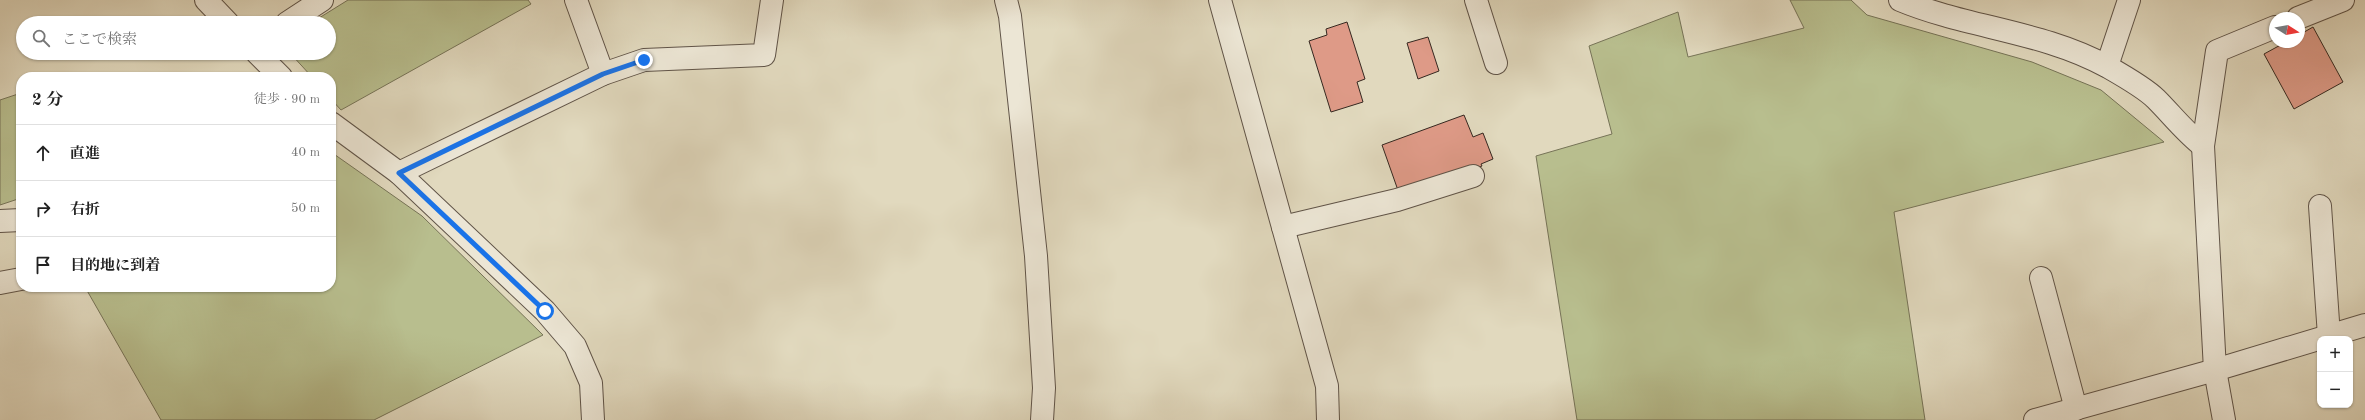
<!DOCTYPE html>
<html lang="ja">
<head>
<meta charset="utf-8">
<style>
	body { margin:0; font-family:"Old Standard TT","Noto Serif JP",serif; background:#f2f2f2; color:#222 }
	.controls { position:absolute; right:12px; bottom:12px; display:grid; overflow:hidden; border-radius:8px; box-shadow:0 1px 3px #0004 }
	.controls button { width:36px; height:36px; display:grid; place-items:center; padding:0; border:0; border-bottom:1px solid #e0e0e0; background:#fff; color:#222; font:20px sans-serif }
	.compass { position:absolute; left:2269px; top:12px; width:36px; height:36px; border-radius:50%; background:#fff; box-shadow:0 1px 3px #0004; rotate:101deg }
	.stop { position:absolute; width:12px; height:12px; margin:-9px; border:3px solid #1a73e8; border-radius:50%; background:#fff }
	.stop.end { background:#1a73e8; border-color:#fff; box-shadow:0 1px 4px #0008 }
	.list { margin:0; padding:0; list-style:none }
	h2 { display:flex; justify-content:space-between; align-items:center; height:52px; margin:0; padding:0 16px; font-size:17px }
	h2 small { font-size:13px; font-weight:400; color:#767676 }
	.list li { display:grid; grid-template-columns:26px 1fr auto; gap:12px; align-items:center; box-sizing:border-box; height:56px; padding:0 16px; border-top:1px solid #e0e0e0 }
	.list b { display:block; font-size:15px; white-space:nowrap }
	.list em { font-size:13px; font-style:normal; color:#767676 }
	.icon { flex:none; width:22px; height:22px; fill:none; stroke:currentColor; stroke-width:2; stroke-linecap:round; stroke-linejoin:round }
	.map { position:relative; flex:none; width:2365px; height:420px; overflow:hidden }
	.search { position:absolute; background:#fff; box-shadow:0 1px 3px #0004; left:16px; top:16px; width:320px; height:44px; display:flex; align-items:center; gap:10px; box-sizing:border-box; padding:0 14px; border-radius:22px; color:#767676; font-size:15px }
	.panel { position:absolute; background:#fff; box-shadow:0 1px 3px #0004; left:16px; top:72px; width:320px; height:220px; border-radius:16px }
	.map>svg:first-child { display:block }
	.green { fill:#b8be8e; stroke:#767357 }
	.building { fill:#de9a87; stroke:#352820 }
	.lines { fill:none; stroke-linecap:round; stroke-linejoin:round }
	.minor-casing { stroke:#605448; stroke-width:24 }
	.minor { stroke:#ece6d5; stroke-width:22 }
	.route { stroke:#1a73e8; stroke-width:5 }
</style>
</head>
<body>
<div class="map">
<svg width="2365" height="420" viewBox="0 0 2365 420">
	<rect width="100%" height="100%" fill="#e1d9be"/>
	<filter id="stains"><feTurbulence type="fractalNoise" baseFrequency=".005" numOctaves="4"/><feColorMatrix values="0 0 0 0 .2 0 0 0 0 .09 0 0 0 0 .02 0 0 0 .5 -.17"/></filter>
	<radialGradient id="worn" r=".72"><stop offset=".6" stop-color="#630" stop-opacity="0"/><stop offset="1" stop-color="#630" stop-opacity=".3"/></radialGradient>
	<!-- green -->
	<g class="green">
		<path d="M348,0H528L531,4L341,110L331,99V77H312L290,53H329V23H311Z"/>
		<path d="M1790,0H1851L1867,15L2032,62L2101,90L2164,142L1894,212L1925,420H1577L1536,156L1612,134L1589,46L1678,12L1688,57L1804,28Z"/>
		<path d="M21,93V198L0,205V100Z"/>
		<path d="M331,152L422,216L543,335L374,420H161L85,287H331Z"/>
	</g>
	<!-- building -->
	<g class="building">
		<path d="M1347,22L1365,79L1357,82L1363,102L1331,112L1309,41L1327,35L1326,29Z"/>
		<path d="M2313,27L2343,82L2294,109L2264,54L2286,42H2299V35Z"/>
		<path d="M1428,37L1439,71L1418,79L1407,43Z"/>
		<path d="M1464,115L1473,137L1483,133L1493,159L1481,164L1482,166L1400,196L1382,145Z"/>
	</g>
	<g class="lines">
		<defs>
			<g id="minor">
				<path d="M206,0L228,23"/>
				<path d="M576,0L603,74"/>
				<path d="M1006,0L1010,16L1036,256L1044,388L1042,420"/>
				<path d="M1220,0L1327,386L1328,420"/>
				<path d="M1476,0L1496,63"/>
				<path d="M1900,0C1967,28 2043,31 2108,67C2122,75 2145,88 2156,99C2172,115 2185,132 2203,146"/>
				<path d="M2298,18L2343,0"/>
				<path d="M287,23L322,0"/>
				<path d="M257,53L281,77"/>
				<path d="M2107,66L2129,0"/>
				<path d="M331,123L399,173L545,311L575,346L591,383L593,420"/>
				<path d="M399,173L603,74L644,60L764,55L772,0"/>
				<path d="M2320,206L2329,336"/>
				<path d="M0,221L21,220"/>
				<path d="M1283,227L1397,200L1473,176"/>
				<path d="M2041,278L2076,409"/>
				<path d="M0,283L21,279"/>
				<path d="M2035,420L2215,370L2365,325"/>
				<path d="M2224,420L2215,370L2203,146L2217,51L2275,27"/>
			</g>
		</defs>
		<!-- minor casing -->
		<use href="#minor" class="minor-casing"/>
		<!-- minor -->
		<use href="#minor" class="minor"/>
	</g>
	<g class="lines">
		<!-- route -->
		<path class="route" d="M545,311L399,173L603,74L644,60"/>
	</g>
	<rect width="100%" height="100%" filter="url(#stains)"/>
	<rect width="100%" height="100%" fill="url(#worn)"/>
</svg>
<div class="controls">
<button>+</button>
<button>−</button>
</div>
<svg class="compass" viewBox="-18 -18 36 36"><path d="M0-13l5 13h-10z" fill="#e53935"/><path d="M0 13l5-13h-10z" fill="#767676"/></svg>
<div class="stop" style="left:545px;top:311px"></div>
<div class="stop end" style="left:644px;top:60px"></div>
<div class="search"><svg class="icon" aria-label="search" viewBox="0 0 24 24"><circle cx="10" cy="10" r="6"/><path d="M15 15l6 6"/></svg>ここで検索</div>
<section class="panel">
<h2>2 分<small>徒歩 · 90 m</small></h2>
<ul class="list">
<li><svg class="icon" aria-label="ahead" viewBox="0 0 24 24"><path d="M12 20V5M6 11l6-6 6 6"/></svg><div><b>直進</b></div><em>40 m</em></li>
<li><svg class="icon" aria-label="right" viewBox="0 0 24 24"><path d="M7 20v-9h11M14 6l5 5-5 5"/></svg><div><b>右折</b></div><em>50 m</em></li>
<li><svg class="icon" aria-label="arrive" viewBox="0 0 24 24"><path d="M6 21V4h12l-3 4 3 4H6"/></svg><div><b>目的地に到着</b></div></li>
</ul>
</section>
</div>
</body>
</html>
